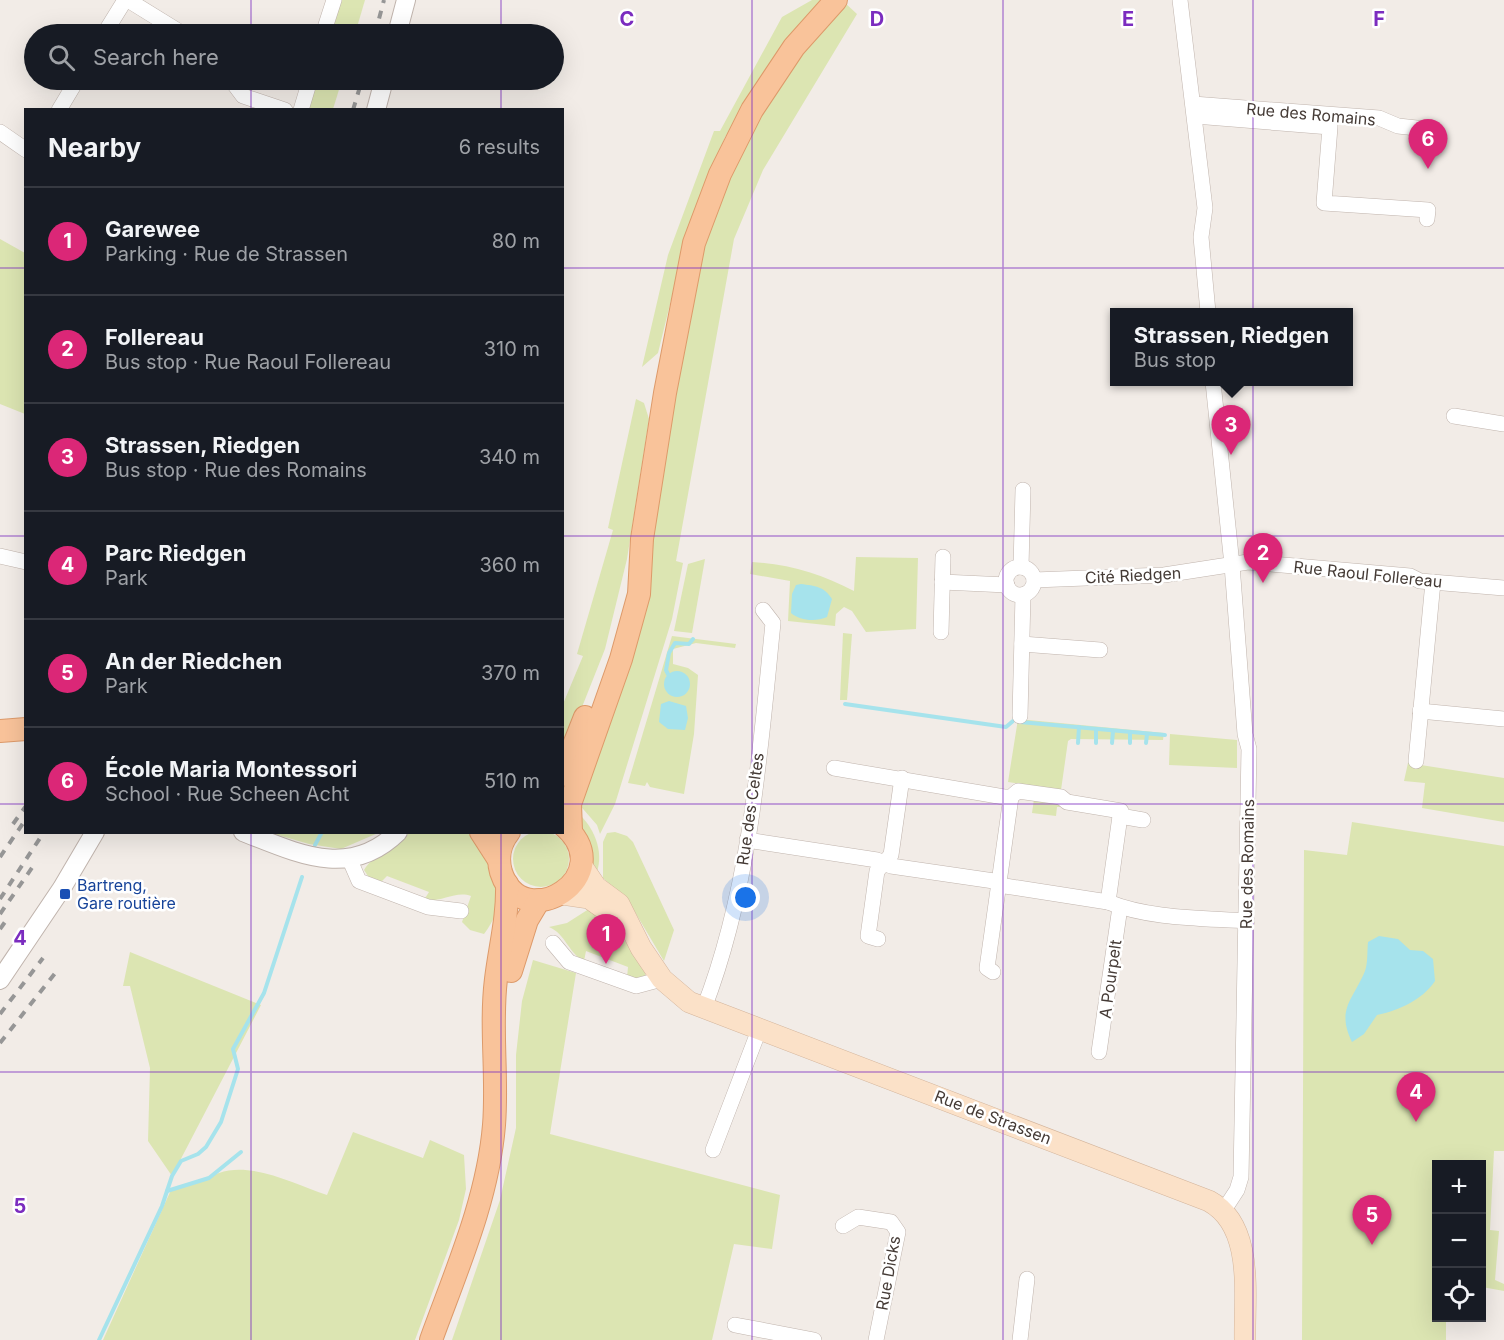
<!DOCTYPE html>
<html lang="en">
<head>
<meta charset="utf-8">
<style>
	body { margin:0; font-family:Inter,sans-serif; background:#20242c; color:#f1f3f6 }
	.controls { position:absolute; right:18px; bottom:18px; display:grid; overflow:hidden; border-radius:0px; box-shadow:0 6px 24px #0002 }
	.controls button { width:54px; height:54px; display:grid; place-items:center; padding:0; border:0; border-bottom:2px solid #363941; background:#171b24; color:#f1f3f6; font:30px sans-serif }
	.you { position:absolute; left:746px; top:898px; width:21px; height:21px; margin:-15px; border:4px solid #fff; border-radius:50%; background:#1a73e8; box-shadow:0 0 0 9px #1a73e833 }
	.badge { display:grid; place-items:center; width:39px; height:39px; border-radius:50%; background:#db2777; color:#fff; font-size:20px; font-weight:700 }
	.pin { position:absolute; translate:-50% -50px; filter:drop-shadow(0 2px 3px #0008) }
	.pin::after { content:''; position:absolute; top:32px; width:21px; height:18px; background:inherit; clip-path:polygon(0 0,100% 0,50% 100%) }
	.popup { position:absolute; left:1110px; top:308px; width:243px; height:78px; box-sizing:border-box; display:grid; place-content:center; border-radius:0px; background:#171b24; filter:drop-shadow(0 2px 4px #0005); font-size:20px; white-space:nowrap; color:#9ea1a6 }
	.popup b { font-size:22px; color:#f1f3f6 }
	.popup::after { content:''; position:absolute; left:50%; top:100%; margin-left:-12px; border:12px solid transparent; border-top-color:#171b24 }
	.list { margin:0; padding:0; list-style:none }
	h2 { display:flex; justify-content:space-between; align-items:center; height:78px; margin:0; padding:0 24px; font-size:26px }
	h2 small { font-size:20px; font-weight:400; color:#9ea1a6 }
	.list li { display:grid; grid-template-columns:39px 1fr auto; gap:18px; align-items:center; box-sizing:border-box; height:108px; padding:0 24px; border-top:2px solid #363941 }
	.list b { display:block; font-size:22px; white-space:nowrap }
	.list p { margin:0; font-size:20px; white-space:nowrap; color:#9ea1a6 }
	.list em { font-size:20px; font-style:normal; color:#9ea1a6 }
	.icon { flex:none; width:33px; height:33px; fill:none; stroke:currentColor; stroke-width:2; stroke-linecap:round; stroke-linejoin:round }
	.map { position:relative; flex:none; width:1504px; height:1340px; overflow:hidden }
	.search { position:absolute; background:#171b24; box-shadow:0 6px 24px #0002; left:24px; top:24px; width:540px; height:66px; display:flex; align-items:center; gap:15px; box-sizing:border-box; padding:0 21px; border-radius:33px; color:#9ea1a6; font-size:22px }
	.panel { position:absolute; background:#171b24; box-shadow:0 6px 24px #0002; left:24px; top:108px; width:540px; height:726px; border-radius:0px }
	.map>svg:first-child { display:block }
	.green { fill:#dce5b2 }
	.water { fill:#a6e3ec }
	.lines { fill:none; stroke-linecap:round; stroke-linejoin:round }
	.stream { stroke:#a6e3ec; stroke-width:4 }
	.minor-casing { stroke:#c0b4ad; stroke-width:16 }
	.tertiary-casing { stroke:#c0b4ad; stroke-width:20 }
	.secondary-casing { stroke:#d3b49b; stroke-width:22 }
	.primary-casing { stroke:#dd9a6a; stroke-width:24 }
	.minor { stroke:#fff; stroke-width:15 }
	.tertiary { stroke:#fff; stroke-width:18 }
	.secondary { stroke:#fbe1c8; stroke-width:21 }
	.primary { stroke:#f9c39a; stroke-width:22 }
	.rail { stroke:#969696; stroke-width:4; stroke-dasharray:8 8; stroke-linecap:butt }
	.grid { fill:none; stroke:#7b2cbf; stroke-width:1.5; stroke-opacity:0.55 }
	.transit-dot { fill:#1a4fb4; stroke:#fff; stroke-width:2 }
	.labels { text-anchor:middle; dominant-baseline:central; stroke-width:5; stroke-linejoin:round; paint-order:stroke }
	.street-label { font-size:16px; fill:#453b36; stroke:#fff }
	.transit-label { font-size:16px; fill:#164399; stroke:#fff; text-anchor:start }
	.grid-label { font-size:20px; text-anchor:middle; font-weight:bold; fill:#7b2cbf; stroke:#fff; stroke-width:5; stroke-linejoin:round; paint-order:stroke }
</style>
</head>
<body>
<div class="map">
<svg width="1504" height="1340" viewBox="0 0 1504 1340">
	<rect width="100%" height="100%" fill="#f2ece7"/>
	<!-- green -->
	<g class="green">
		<path d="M339,0H365L355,34H329Z"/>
		<path d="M812,0H823L725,137L686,239L658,353L642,367L668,255L714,131H720L782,17Z"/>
		<path d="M844,2L857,14L763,170L734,239L676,561L683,563L672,619L615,804L600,834L597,825L577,802L593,752L701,251L732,165L785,74Z"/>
		<path d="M315,80H342L333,109L306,110Z"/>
		<path d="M0,239L25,253V414L0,404Z"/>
		<path d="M636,399L644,403L649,419L627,559L605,649L563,755V704L583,656L577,654L613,530L608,528Z"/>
		<path d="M856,557L918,558L916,629L866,632L852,611L844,607L836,614L835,626L788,621L790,581L750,574L752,562C790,564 821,574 854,591Z"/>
		<path d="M705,559L692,633L674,631L688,564Z"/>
		<path d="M843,633L852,634L847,700H840Z"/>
		<path d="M672,636L736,644L735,648L696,643L673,649V664L688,668L698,675L694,734L684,794L650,787L647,782L645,786L628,783Z"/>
		<path d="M1018,719L1164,733L1163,740L1071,739L1068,741L1061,790L1008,782Z"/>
		<path d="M1170,734L1237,740V768L1169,765Z"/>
		<path d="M1408,763L1504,778V822L1422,808L1425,783L1404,781Z"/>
		<path d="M1034,799L1061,803V807H1057L1056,816L1032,813Z"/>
		<path d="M579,814C596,830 605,855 595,877Z"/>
		<path d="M1352,822L1504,846V1151H1494L1490,1230L1499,1231L1495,1280L1504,1284V1291L1482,1287V1164H1436V1318H1446V1340H1302L1304,850L1347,855Z"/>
		<circle cx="541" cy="859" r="28"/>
		<path d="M615,832L627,836L633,842L674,930L664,961L629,902L603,878V842L607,833Z"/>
		<path d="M271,833H378L341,849L309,844Z"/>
		<path d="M409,833H475C492,870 513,896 484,934L470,930L462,922L471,896C456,890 440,903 424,900L429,892L387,876L380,883L370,879L364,870C374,853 396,848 409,833Z"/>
		<path d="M592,907L609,920L646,969L645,977L638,982L627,978L628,967L586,951L584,961C568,953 566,934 549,927L567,923Z"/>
		<path d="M130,952L261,1005L172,1176L148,1141L150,1068L130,986H123Z"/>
		<path d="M533,960L576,973L550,1134L780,1195L772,1249L734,1244L712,1340H452L500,1200L516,1128V1055L522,1001Z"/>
		<path d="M353,1132L423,1158L430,1140L464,1155L466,1189L459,1220L415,1340H103L171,1190C188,1185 203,1178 219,1173C252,1161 296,1185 327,1195Z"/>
	</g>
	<!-- water -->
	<g class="water">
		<path d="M801,584C815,586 824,586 832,599L827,617C816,622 800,621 791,613L792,594L796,585Z"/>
		<circle cx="677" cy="684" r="13"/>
		<path d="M669,701L686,706L688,718L685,730L668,729L659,722L661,704Z"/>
		<path d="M1379,936L1398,939L1410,950L1423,951L1433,959L1435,981C1422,1000 1400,1010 1377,1015L1364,1034L1352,1042C1336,1009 1353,1000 1365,971C1368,963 1367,951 1368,942Z"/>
	</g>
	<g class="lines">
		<!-- stream -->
		<g class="stream">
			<path d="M669,676L666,670L669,653L675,643L689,644L693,639"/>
			<path d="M845,704L1006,727L1013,721"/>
			<path d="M1020,722L1165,735"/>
			<path d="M1078,743L1079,727"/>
			<path d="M1096,743V729"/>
			<path d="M1112,743L1113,731"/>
			<path d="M1130,743V732"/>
			<path d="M1146,743L1147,734"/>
			<path d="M315,845L322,832"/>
			<path d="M167,1191L209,1178L241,1152"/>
			<path d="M99,1340L162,1206L172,1176L181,1161L198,1154L206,1147L221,1122L238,1069L233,1049L264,993L302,877"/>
		</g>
		<defs>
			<g id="minor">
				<path d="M128,0L183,34"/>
				<path d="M1180,0L1205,208L1201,237L1208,312"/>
				<path d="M104,34L125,0"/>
				<path d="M323,34L334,0"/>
				<path d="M231,80L243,96L285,110"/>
				<path d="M1193,104L1379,118L1398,126L1426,129"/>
				<path d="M59,110L77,80"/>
				<path d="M301,110L310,80"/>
				<path d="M1195,116L1330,127L1324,203L1428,210L1427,219"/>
				<path d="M0,132L26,150"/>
				<path d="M1213,382L1232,565L1245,734L1249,749L1241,1177L1237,1190L1224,1210"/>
				<path d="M1454,416L1504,424"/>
				<path d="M0,556L26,562"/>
				<path d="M1021,567L1023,490"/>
				<circle cx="1020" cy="581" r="14"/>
				<path d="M1034,580L1164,575L1248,562L1410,576L1420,581L1504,588"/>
				<path d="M942,582L1007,585"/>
				<path d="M941,632L943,557"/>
				<path d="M1022,644L1100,650"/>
				<path d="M1420,711L1504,719"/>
				<path d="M1020,716L1023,595"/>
				<path d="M1416,761L1433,582"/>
				<path d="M834,768L1004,797H1011L1018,791L1061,797L1067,802L1121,811L1120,816L1143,820"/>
				<path d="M747,840L877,860L891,866L994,881L1005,886L1108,902C1150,919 1202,918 1247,921"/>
				<path d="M349,858L359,881L428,907L461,911"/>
				<path d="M1108,902L1120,816"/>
				<path d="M878,939L868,936L877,871L891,855L902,778"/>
				<path d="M553,943L569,962L636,986L662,979"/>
				<path d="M993,972L987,968L1011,797"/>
				<path d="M704,1008C751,886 760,752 773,623L763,610"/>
				<path d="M1099,1052L1120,907"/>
				<path d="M713,1150L759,1030"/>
				<path d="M843,1226L858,1217L891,1222L898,1232L876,1340"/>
				<path d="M735,1325L814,1340"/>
				<path d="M1020,1340L1027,1279"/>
			</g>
			<g id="tertiary">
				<path d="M397,34L406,0"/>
				<path d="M376,110L384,80"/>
				<path d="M243,832C297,853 349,880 398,832"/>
				<path d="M0,980L62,888L95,832"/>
			</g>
			<g id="secondary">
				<path d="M581,865L596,887L619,904L641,948L662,979L689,1002L1209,1201C1255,1226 1244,1296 1245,1340"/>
				<path d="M562,894L589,898L610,913"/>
			</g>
			<g id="primary">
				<path d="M0,731L26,729"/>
				<path d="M562,775L585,717"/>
				<path d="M571,831L570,804L621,659L639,594L642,539L665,393L694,243L720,174L752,110L794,47L836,0"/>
				<path d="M481,832L499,860"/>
				<path d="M509,832C500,843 497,858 501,872C522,938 624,875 562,824"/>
				<path d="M511,971L527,920L539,900"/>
				<path d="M431,1340C456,1271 488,1199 494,1125C498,1077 490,1027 496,979C500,946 508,917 507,884"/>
			</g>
		</defs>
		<!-- minor casing -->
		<use href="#minor" class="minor-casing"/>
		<!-- tertiary casing -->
		<use href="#tertiary" class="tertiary-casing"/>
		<!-- secondary casing -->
		<use href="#secondary" class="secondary-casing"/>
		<!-- primary casing -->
		<use href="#primary" class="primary-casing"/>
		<!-- minor -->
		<use href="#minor" class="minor"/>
		<!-- tertiary -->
		<use href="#tertiary" class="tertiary"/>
		<!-- secondary -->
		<use href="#secondary" class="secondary"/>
		<!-- primary -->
		<use href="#primary" class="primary"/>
		<!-- rail -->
		<g class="rail">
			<path d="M375,34L384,0"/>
			<path d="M353,110L362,80"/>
			<path d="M13,824L26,806"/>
			<path d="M0,857L26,819"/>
			<path d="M0,899L44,832"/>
			<path d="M0,914L36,862"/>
			<path d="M0,929L5,922"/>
			<path d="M0,1014L43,958"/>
			<path d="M0,1043L56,972"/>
		</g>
	</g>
	<!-- grid -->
	<path class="grid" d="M251,0V34M501,0V34M752,0V1340M1003,0V1340M1253,0V1340M251,80V110M501,80V110M0,268H26M562,268H1504M0,536H26M562,536H1504M0,804H26M562,804H1504M251,832V1340M501,832V1340M0,1072H1504"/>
	<!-- markers -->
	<rect class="transit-dot" x="59" y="888" width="12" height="12" rx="3"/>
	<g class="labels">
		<!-- street labels -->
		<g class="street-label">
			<text transform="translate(1311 114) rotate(5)">Rue des Romains</text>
			<text transform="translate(1368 574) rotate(6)">Rue Raoul Follereau</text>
			<text transform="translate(1133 575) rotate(-3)">Cité Riedgen</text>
			<text transform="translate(750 809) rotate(-82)">Rue des Celtes</text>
			<text transform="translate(1247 864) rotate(-89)">Rue des Romains</text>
			<text transform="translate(1110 979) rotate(-82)">A Pourpelt</text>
			<text transform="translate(993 1117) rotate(21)">Rue de Strassen</text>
			<text transform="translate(888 1273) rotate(-80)">Rue Dicks</text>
		</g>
		<!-- transit labels -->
		<g class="transit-label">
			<text x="77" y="885">Bartreng,<tspan x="77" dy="18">Gare routière</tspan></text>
		</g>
	</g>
	<g class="grid-label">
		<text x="627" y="26">C</text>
		<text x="877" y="26">D</text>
		<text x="1128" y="26">E</text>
		<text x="1379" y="26">F</text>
		<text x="20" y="945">4</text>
		<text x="20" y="1213">5</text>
	</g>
</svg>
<div class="controls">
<button>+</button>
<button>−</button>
<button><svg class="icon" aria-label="locate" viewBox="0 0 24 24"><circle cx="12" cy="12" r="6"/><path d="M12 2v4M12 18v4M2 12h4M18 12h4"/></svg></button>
</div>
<div class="you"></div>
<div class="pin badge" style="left:606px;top:964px">1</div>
<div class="pin badge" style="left:1263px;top:583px">2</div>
<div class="pin badge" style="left:1231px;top:455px">3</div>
<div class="popup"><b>Strassen, Riedgen</b>Bus stop</div>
<div class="pin badge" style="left:1416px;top:1122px">4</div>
<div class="pin badge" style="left:1372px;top:1245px">5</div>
<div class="pin badge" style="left:1428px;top:169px">6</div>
<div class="search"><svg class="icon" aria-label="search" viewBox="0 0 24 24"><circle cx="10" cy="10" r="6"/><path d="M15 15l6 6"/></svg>Search here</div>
<section class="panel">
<h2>Nearby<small>6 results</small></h2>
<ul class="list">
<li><span class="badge">1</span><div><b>Garewee</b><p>Parking · Rue de Strassen</p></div><em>80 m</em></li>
<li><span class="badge">2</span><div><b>Follereau</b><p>Bus stop · Rue Raoul Follereau</p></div><em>310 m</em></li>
<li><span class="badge">3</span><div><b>Strassen, Riedgen</b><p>Bus stop · Rue des Romains</p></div><em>340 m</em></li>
<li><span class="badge">4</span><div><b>Parc Riedgen</b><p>Park</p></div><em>360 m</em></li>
<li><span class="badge">5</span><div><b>An der Riedchen</b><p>Park</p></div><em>370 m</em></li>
<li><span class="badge">6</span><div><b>École Maria Montessori</b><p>School · Rue Scheen Acht</p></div><em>510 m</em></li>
</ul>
</section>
</div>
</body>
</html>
